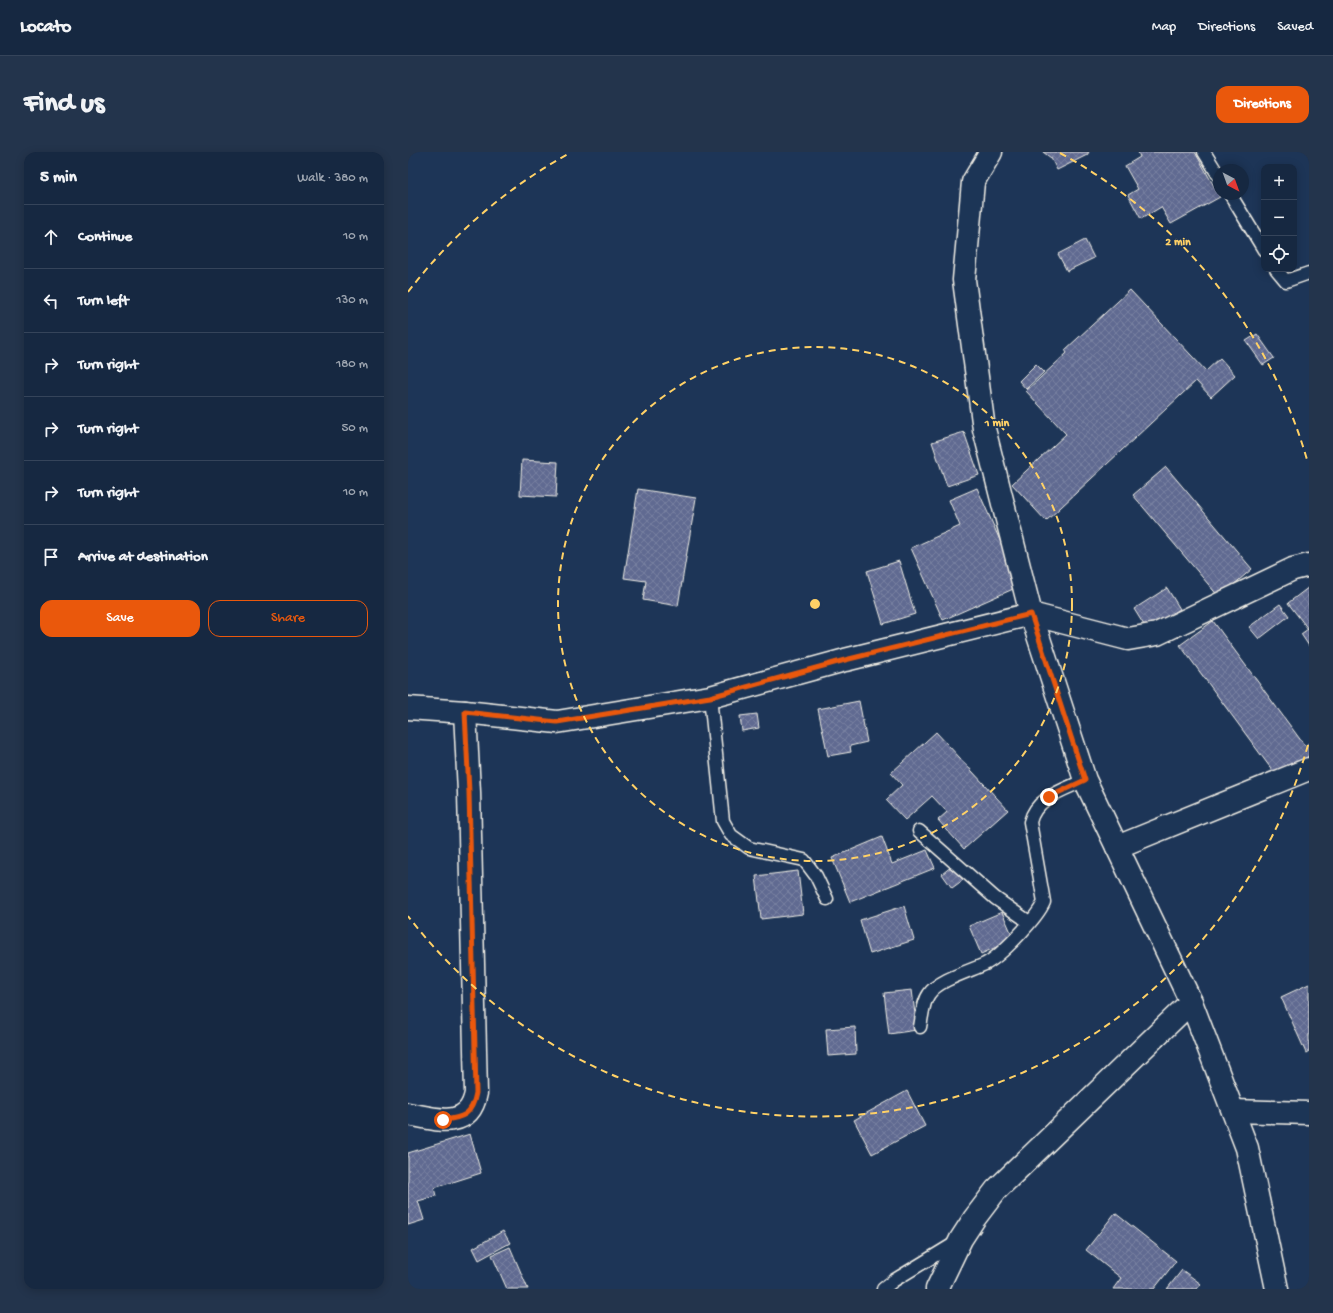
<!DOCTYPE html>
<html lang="en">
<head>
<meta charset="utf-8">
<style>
	body { margin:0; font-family:"Gochi Hand",sans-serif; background:#23344c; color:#f1f3f6 }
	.controls { position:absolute; right:12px; top:12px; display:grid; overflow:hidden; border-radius:8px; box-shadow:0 2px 10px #0003 }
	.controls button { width:36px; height:36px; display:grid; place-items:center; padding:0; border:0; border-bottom:1px solid #35445a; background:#162841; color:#f1f3f6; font:20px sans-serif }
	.compass { position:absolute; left:805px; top:12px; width:36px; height:36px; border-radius:50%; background:#162841; box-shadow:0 2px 10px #0003; rotate:139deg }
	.stop { position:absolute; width:12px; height:12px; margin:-9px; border:3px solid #ea580c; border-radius:50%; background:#fff }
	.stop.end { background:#ea580c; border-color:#fff; box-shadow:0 1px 4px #0008 }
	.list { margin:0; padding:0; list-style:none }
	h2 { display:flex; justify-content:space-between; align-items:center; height:52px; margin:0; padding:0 16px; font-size:17px }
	h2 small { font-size:13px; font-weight:400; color:#9ea6b1 }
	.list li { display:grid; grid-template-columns:26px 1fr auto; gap:12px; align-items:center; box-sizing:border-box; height:64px; padding:0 16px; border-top:1px solid #35445a }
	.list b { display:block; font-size:15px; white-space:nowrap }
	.list em { font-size:13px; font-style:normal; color:#9ea6b1 }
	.actions { display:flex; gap:8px; padding:12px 16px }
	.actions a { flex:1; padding:9px 0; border:1px solid #ea580c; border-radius:12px; text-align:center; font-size:14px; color:#ea580c }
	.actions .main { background:#ea580c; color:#fff }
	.icon { flex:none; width:22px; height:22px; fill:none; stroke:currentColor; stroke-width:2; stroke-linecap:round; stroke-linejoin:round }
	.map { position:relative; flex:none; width:901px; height:1137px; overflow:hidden; border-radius:12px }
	header { display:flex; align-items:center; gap:24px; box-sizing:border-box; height:56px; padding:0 20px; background:#162841; border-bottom:1px solid #35445a }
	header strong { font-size:19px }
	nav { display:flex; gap:22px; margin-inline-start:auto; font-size:14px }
	.intro { display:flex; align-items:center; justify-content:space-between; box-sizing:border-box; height:96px; padding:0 24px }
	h1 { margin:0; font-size:28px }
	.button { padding:10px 18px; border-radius:12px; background:#ea580c; color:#fff; font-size:14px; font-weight:700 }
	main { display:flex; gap:24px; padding:0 24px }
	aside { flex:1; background:#162841; border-radius:12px; box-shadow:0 2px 10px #0003 }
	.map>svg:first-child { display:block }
	.building { fill:url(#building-cross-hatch); stroke:#f4f1e8 }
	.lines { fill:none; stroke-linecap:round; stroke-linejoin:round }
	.service-casing { stroke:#f4f1e8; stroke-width:15 }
	.minor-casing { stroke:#f4f1e8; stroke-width:25 }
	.tertiary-casing { stroke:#f4f1e8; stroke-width:25 }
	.service { stroke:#1d3557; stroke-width:12 }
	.minor { stroke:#1d3557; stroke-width:22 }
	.tertiary { stroke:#1d3557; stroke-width:22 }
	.route { stroke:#ea580c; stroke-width:5 }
	.ring { fill:none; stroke:#ffd166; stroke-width:2; stroke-dasharray:7 5 }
	.centre { fill:#ffd166; stroke:#1d3557; stroke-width:2 }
	.ring-label { font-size:12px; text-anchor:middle; font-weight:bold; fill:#ffd166; stroke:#1d3557; stroke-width:3.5; stroke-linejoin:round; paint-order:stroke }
</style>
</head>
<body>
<header>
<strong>Locato</strong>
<nav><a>Map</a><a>Directions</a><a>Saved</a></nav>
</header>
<div class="intro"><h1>Find us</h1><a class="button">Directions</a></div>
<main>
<aside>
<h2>5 min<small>Walk · 380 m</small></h2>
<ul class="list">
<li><svg class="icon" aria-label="ahead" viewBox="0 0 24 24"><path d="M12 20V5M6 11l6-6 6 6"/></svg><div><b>Continue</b></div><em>10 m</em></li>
<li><svg class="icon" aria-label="left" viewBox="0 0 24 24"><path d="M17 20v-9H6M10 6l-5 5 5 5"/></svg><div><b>Turn left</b></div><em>130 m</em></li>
<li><svg class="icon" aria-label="right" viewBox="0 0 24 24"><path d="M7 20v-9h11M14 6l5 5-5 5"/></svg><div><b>Turn right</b></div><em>180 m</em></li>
<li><svg class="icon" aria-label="right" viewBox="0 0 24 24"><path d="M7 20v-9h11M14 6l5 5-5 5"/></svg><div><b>Turn right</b></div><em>50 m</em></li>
<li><svg class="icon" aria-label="right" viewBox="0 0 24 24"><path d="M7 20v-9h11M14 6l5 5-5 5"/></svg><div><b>Turn right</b></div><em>10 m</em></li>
<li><svg class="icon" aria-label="arrive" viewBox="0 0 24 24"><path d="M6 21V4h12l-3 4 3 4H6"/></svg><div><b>Arrive at destination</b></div></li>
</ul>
<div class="actions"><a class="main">Save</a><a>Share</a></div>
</aside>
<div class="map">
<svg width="901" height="1137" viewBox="0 0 901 1137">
	<defs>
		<pattern id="building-cross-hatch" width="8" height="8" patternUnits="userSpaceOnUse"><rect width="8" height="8" fill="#606a91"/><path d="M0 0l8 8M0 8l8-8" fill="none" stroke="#7780a0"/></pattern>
	</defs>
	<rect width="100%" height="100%" fill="#1d3557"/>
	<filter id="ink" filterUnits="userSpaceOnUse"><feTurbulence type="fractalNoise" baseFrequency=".025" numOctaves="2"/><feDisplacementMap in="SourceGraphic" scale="8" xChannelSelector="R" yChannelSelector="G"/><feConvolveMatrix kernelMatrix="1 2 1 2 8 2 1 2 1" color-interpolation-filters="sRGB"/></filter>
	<g filter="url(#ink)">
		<!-- building -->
		<g class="building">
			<path d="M635,0H681L679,3L649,18L643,6Z"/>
			<path d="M730,0H787L812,45L763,72L753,55L733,67L720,43L730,37L717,14L732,5Z"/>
			<path d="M677,88L686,106L659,119L650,102Z"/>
			<path d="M722,138L798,219L812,206L827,223L803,245L788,229L638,369L604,332L658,282L618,239L659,201L657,198Z"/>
			<path d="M849,182L866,206L855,213L838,189Z"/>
			<path d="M628,212L636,220L618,237L611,229Z"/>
			<path d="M556,280L571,323L539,334L524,290Z"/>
			<path d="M114,308L150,310L148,345L112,343Z"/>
			<path d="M758,315L844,417L811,445L725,343Z"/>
			<path d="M569,336L612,434L535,468L503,396L552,374L541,348Z"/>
			<path d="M230,337L288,346L270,454L235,448L238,429L216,426Z"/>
			<path d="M491,409L507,462L475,472L459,419Z"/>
			<path d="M901,435V494L893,482L900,477L880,451Z"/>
			<path d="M759,436L772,457L739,478L726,457Z"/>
			<path d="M872,452L881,464L851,487L841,475Z"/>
			<path d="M805,469L897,594L901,591V604L870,626L772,493Z"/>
			<path d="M451,549L459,590L442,594L443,600L420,604L410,557Z"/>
			<path d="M349,562L351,576L334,579L332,564Z"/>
			<path d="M528,580L600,658L556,697L530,668L539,660L524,644L497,668L478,648L494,633L483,621Z"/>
			<path d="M474,685L484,712L519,698L527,716L442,750L424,706Z"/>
			<path d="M544,714L555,728L544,736L534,722Z"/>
			<path d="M390,719L395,762L353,767L348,724Z"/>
			<path d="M496,754L506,788L462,802L452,768Z"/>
			<path d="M594,760L606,787L573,802L561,774Z"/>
			<path d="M901,832V899L898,901L873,845Z"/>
			<path d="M504,838L509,878L481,882L476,841Z"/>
			<path d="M447,875L448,902L420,904L418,877Z"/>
			<path d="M499,939L517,974L464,1002L446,968Z"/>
			<path d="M62,982L73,1021L26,1036L28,1044L10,1049L16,1068L0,1073V1001Z"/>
			<path d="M707,1061L768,1109L746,1137H705L713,1126L678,1098Z"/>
			<path d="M95,1079L102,1091L71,1108L65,1096Z"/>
			<path d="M102,1095L120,1137H99L84,1103Z"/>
			<path d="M774,1118L793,1132L789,1137H759Z"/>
		</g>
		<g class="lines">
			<defs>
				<g id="service">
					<path d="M796,0L811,24"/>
					<path d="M822,42L856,98"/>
					<path d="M868,117L878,129L901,121"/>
					<path d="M302,545L315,669L323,683L341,696L396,708L408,724L419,747"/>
					<path d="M511,679L587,746L621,770"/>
					<path d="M512,875C514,865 515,850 521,842C530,828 562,819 577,812C593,804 629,766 636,750L622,670C628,645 656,638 677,628"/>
					<path d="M475,1137L485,1129L549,1090"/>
				</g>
				<g id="minor">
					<path d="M623,462L720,487L749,482L885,417L901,413"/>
					<path d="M709,695L901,617"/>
					<path d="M825,959L901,961"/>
					<path d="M0,962C27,967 61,979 68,941L61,640L57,560"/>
					<path d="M529,1137L553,1087L566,1067L588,1038L783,850"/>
				</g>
				<g id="tertiary">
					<path d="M583,0L565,30L556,128L576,277L623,462L677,628L783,850L839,996L869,1137"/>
					<path d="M0,556L57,560L149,570L302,545L437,508L623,462"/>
				</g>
			</defs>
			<!-- service casing -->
			<use href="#service" class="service-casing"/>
			<!-- minor casing -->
			<use href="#minor" class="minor-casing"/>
			<!-- tertiary casing -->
			<use href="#tertiary" class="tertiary-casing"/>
			<!-- service -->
			<use href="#service" class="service"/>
			<!-- minor -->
			<use href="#minor" class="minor"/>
			<!-- tertiary -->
			<use href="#tertiary" class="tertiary"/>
		</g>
	</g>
	<g class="lines" filter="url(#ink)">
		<!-- route -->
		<path class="route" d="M35,968C55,966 64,963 68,941L61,640L57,560L149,570L302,545L437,508L623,462L677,628L641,645"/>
	</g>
	<!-- distance rings -->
	<g class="ring">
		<circle cx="407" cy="452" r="257"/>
		<path d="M900 593A513 513 0 0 1 0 764M0 140A513 513 0 0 1 162 1M652 1A513 513 0 0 1 900 311"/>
	</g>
	<circle cx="407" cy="452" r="6" class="centre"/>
	<g class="ring-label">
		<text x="770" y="93">2 min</text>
		<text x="589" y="274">1 min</text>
	</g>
</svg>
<div class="controls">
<button>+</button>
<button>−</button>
<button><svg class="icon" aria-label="locate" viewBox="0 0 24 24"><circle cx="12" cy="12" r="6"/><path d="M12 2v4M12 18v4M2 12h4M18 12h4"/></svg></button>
</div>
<svg class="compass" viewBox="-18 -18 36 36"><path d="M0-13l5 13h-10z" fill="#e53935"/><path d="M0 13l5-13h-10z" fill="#9ea6b1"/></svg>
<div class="stop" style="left:35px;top:968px"></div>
<div class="stop end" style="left:641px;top:645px"></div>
</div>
</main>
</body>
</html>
